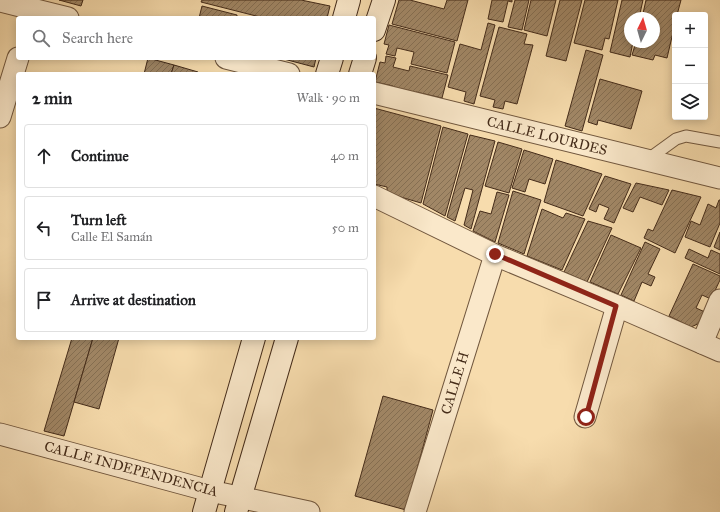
<!DOCTYPE html>
<html lang="en">
<head>
<meta charset="utf-8">
<style>
	body { margin:0; font-family:"IM FELL Great Primer",serif; background:#f6f6f6; color:#202124 }
	.controls { position:absolute; right:12px; top:12px; display:grid; overflow:hidden; border-radius:4px; box-shadow:0 2px 10px #0003 }
	.controls button { width:36px; height:36px; display:grid; place-items:center; padding:0; border:0; border-bottom:1px solid #e0e0e0; background:#fff; color:#202124; font:20px sans-serif }
	.compass { position:absolute; left:624px; top:12px; width:36px; height:36px; border-radius:50%; background:#fff; box-shadow:0 2px 10px #0003; rotate:5deg }
	.stop { position:absolute; width:12px; height:12px; margin:-9px; border:3px solid #8f2418; border-radius:50%; background:#fff }
	.stop.end { background:#8f2418; border-color:#fff; box-shadow:0 1px 4px #0008 }
	.list { margin:0; padding:0; list-style:none }
	h2 { display:flex; justify-content:space-between; align-items:center; height:52px; margin:0; padding:0 16px; font-size:17px }
	h2 small { font-size:13px; font-weight:400; color:#757577 }
	.list li { display:grid; grid-template-columns:26px 1fr auto; gap:12px; align-items:center; box-sizing:border-box; height:64px; margin:0 8px 8px; padding:0 8px; border:1px solid #e0e0e0; border-radius:4px }
	.list b { display:block; font-size:15px; white-space:nowrap }
	.list p { margin:0; font-size:13px; white-space:nowrap; color:#757577 }
	.list em { font-size:13px; font-style:normal; color:#757577 }
	.icon { flex:none; width:22px; height:22px; fill:none; stroke:currentColor; stroke-width:2; stroke-linecap:round; stroke-linejoin:round }
	.map { position:relative; flex:none; width:720px; height:512px; overflow:hidden }
	.search { position:absolute; background:#fff; box-shadow:0 2px 10px #0003; left:16px; top:16px; width:360px; height:44px; display:flex; align-items:center; gap:10px; box-sizing:border-box; padding:0 14px; border-radius:4px; color:#757577; font-size:15px }
	.panel { position:absolute; background:#fff; box-shadow:0 2px 10px #0003; left:16px; top:72px; width:360px; height:268px; border-radius:4px }
	.map>svg:first-child { display:block }
	.building { fill:url(#building-hatch); stroke:#442b19 }
	.lines { fill:none; stroke-linecap:round; stroke-linejoin:round }
	.lane-casing { stroke:#71573e; stroke-width:13 }
	.street-casing { stroke:#71573e; stroke-width:23 }
	.secondary-casing { stroke:#442b19; stroke-width:24 }
	.lane { stroke:#fae8ca; stroke-width:11 }
	.street { stroke:#fae8ca; stroke-width:21 }
	.secondary { stroke:#fae8ca; stroke-width:22 }
	.route { stroke:#8f2418; stroke-width:5 }
	.labels { text-anchor:middle; dominant-baseline:central; stroke-width:4; stroke-linejoin:round; paint-order:stroke }
	.street-label { font-size:14px; fill:#442b19; stroke:#fae8ca }
</style>
</head>
<body>
<div class="map">
<svg width="720" height="512" viewBox="0 0 720 512">
	<defs>
		<pattern id="building-hatch" width="6" height="6" patternUnits="userSpaceOnUse"><rect width="6" height="6" fill="#a18766"/><path d="M-1 1l2-2M0 6l6-6M5 7l2-2" fill="none" stroke="#856f53"/></pattern>
	</defs>
	<rect width="100%" height="100%" fill="#f7dcad"/>
	<filter id="stains"><feTurbulence type="fractalNoise" baseFrequency=".005" numOctaves="4"/><feColorMatrix values="0 0 0 0 .2 0 0 0 0 .09 0 0 0 0 .02 0 0 0 .5 -.17"/></filter>
	<radialGradient id="worn" r=".72"><stop offset=".6" stop-color="#630" stop-opacity="0"/><stop offset="1" stop-color="#630" stop-opacity=".3"/></radialGradient>
	<!-- building -->
	<g class="building">
		<path d="M59,0H83L81,6Z"/>
		<path d="M202,0H301L330,6L327,18H264L201,2Z"/>
		<path d="M399,0H410L444,9L447,0H468L457,41L392,24Z"/>
		<path d="M492,0H512V2L508,1L503,22L488,19Z"/>
		<path d="M515,0H529L522,30L508,27Z"/>
		<path d="M531,0H556L547,36L524,30Z"/>
		<path d="M560,0H582L566,61L546,56Z"/>
		<path d="M585,0H618L609,39L605,38L602,50L574,43Z"/>
		<path d="M622,0H643L639,18H630V42H633L630,57L610,52Z"/>
		<path d="M646,0H681L677,15H675V24L667,58L655,55L653,60L632,55L636,42H654V18H642Z"/>
		<path d="M202,6L237,15V18H199Z"/>
		<path d="M488,23L495,25L474,104L464,101L466,92L448,87L460,44L481,50Z"/>
		<path d="M389,25L455,42L447,73L411,64L414,52L397,48L395,56L386,54L389,45L384,44Z"/>
		<path d="M499,27L527,34L524,44L533,45L517,104L505,101L503,109L493,107L495,100L480,96Z"/>
		<path d="M586,50L603,55L582,131L565,126Z"/>
		<path d="M386,56L396,58L393,67L409,71L410,66L448,75L442,98L416,92L415,95L392,90L393,86L375,82L380,62L385,63Z"/>
		<path d="M148,58L174,65L171,74H144Z"/>
		<path d="M280,58H316L314,67Z"/>
		<path d="M174,65L198,72L197,74H171Z"/>
		<path d="M600,79L642,91L631,129L598,120L597,125L588,122Z"/>
		<path d="M374,108L441,126L421,203L387,193V187L374,184Z"/>
		<path d="M443,127L468,134L445,216L423,204Z"/>
		<path d="M470,135L495,141L471,229L464,225L473,190L465,188L455,221L447,217Z"/>
		<path d="M498,142L522,149L509,193L485,186Z"/>
		<path d="M524,150L553,159L545,184L529,179L525,192L512,188Z"/>
		<path d="M556,160L602,174L583,216L544,202Z"/>
		<path d="M605,176L631,184L614,223L604,219L609,208L599,204L596,212L589,209Z"/>
		<path d="M636,183L669,190L662,205L640,197L633,212L623,208Z"/>
		<path d="M672,190L701,197L675,253L644,238L648,229L653,231Z"/>
		<path d="M513,191L541,200L524,254L498,243Z"/>
		<path d="M497,192L509,195L495,242L473,231L480,211L491,214Z"/>
		<path d="M719,200H720V223L710,247L685,237L691,221L700,225L708,204L716,208Z"/>
		<path d="M542,209L563,218L566,213L585,219L562,270L527,256Z"/>
		<path d="M588,221L612,228L587,282L564,272Z"/>
		<path d="M720,232V250L714,247Z"/>
		<path d="M611,235L641,248L618,294L590,282Z"/>
		<path d="M645,242L660,249L648,274L655,277L651,286L642,282L634,301L621,295Z"/>
		<path d="M689,249L708,258L711,250L720,254V274L685,258Z"/>
		<path d="M693,264L720,276V280L711,299L702,295L696,308L705,312L700,323L691,327L669,316Z"/>
		<path d="M72,338H93L64,436L44,431Z"/>
		<path d="M93,338H119L99,409L74,402Z"/>
		<path d="M383,396L433,410L406,510L355,496Z"/>
	</g>
	<g class="lines">
		<defs>
			<path id="lane" d="M647,160L676,139L686,136L720,142"/>
			<g id="street">
				<path d="M0,1L68,18"/>
				<path d="M226,58L289,74"/>
				<path d="M374,93L720,178"/>
				<path d="M0,117L18,58"/>
				<path d="M374,196L495,255L617,306L720,351"/>
				<path d="M702,343L720,300"/>
				<path d="M585,417L617,306"/>
				<path d="M0,434L210,491L309,512"/>
				<path d="M415,512L495,255"/>
			</g>
			<g id="secondary">
				<path d="M344,18L349,0"/>
				<path d="M374,30L384,0"/>
				<path d="M327,74L332,58"/>
				<path d="M360,74L365,58"/>
				<path d="M204,512L254,338"/>
				<path d="M236,512L287,338"/>
			</g>
		</defs>
		<!-- lane casing -->
		<use href="#lane" class="lane-casing"/>
		<!-- street casing -->
		<use href="#street" class="street-casing"/>
		<!-- secondary casing -->
		<use href="#secondary" class="secondary-casing"/>
		<!-- lane -->
		<use href="#lane" class="lane"/>
		<!-- street -->
		<use href="#street" class="street"/>
		<!-- secondary -->
		<use href="#secondary" class="secondary"/>
	</g>
	<g class="lines">
		<!-- route -->
		<path class="route" d="M495,254L616,306L586,417"/>
	</g>
	<g class="labels">
		<!-- street labels -->
		<g class="street-label">
			<text transform="translate(547 136) rotate(14)">CALLE LOURDES</text>
			<text transform="translate(455 383) rotate(-73)">CALLE H</text>
			<text transform="translate(131 469) rotate(15)">CALLE INDEPENDENCIA</text>
		</g>
	</g>
	<rect width="100%" height="100%" filter="url(#stains)"/>
	<rect width="100%" height="100%" fill="url(#worn)"/>
</svg>
<div class="controls">
<button>+</button>
<button>−</button>
<button><svg class="icon" aria-label="layers" viewBox="0 0 24 24"><path d="M12 4l9 5-9 5-9-5zM3 14l9 5 9-5"/></svg></button>
</div>
<svg class="compass" viewBox="-18 -18 36 36"><path d="M0-13l5 13h-10z" fill="#e53935"/><path d="M0 13l5-13h-10z" fill="#757577"/></svg>
<div class="stop" style="left:586px;top:417px"></div>
<div class="stop end" style="left:495px;top:254px"></div>
<div class="search"><svg class="icon" aria-label="search" viewBox="0 0 24 24"><circle cx="10" cy="10" r="6"/><path d="M15 15l6 6"/></svg>Search here</div>
<section class="panel">
<h2>2 min<small>Walk · 90 m</small></h2>
<ul class="list">
<li><svg class="icon" aria-label="ahead" viewBox="0 0 24 24"><path d="M12 20V5M6 11l6-6 6 6"/></svg><div><b>Continue</b></div><em>40 m</em></li>
<li><svg class="icon" aria-label="left" viewBox="0 0 24 24"><path d="M17 20v-9H6M10 6l-5 5 5 5"/></svg><div><b>Turn left</b><p>Calle El Samán</p></div><em>50 m</em></li>
<li><svg class="icon" aria-label="arrive" viewBox="0 0 24 24"><path d="M6 21V4h12l-3 4 3 4H6"/></svg><div><b>Arrive at destination</b></div></li>
</ul>
</section>
</div>
</body>
</html>
